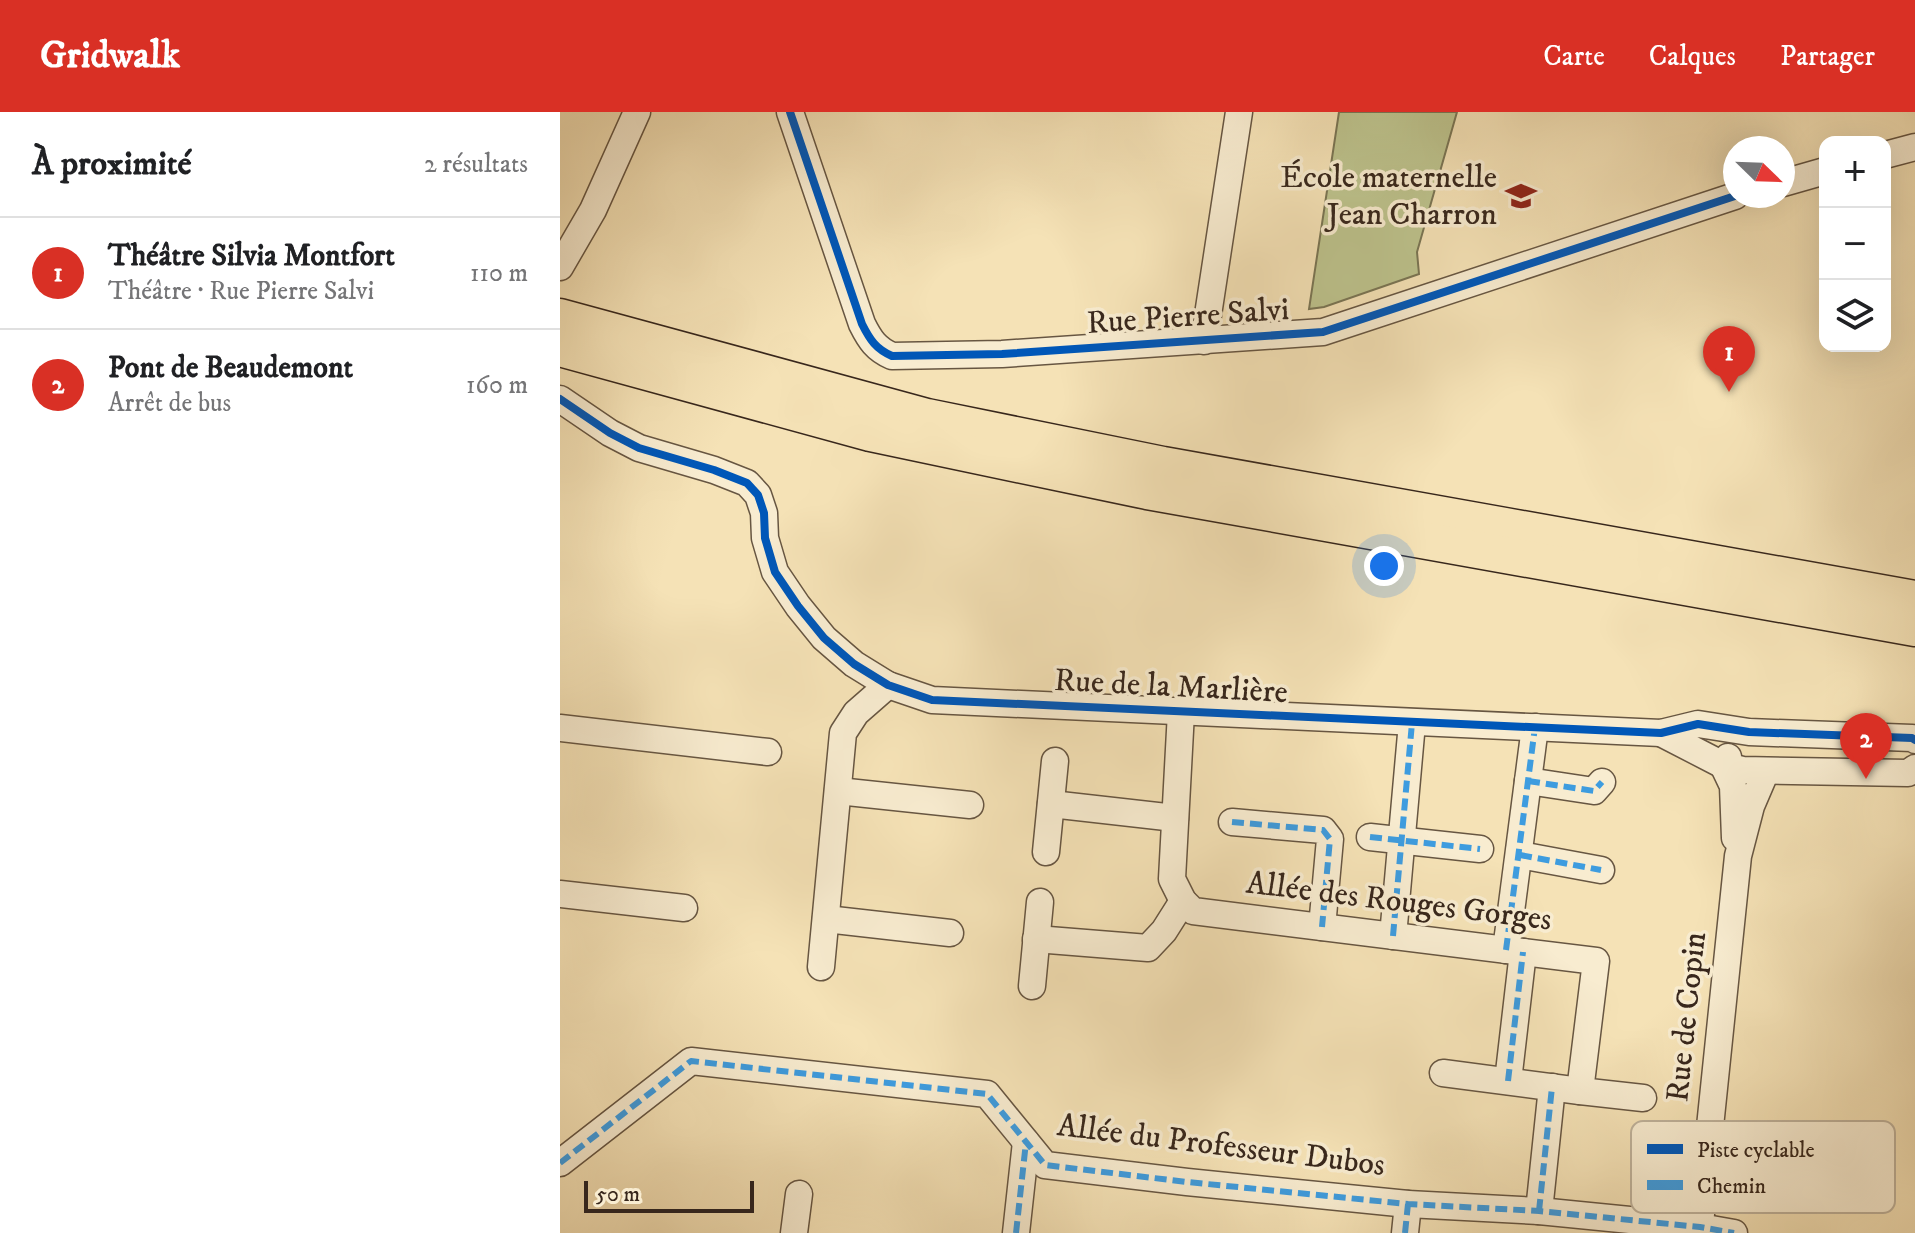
<!DOCTYPE html>
<html lang="fr">
<head>
<meta charset="utf-8">
<style>
	body { margin:0; font-family:"IM FELL DW Pica",serif; background:#f2f2f2; color:#202124 }
	.controls { position:absolute; right:24px; top:24px; display:grid; overflow:hidden; border-radius:16px; box-shadow:0 8px 32px #0002 }
	.controls button { width:72px; height:72px; display:grid; place-items:center; padding:0; border:0; border-bottom:2px solid #e0e0e0; background:#fff; color:#202124; font:40px sans-serif }
	.compass { position:absolute; left:1163px; top:24px; width:72px; height:72px; border-radius:50%; background:#fff; box-shadow:0 8px 32px #0002; rotate:113deg }
	.scale { position:absolute; left:24px; bottom:20px; width:170px; box-sizing:border-box; padding-left:8px; border:4px solid #38271c; border-top:0; font-size:22px; line-height:28px; white-space:nowrap; color:#38271c; -webkit-text-stroke:6px #f8ecd0; paint-order:stroke }
	.you { position:absolute; left:824px; top:454px; width:28px; height:28px; margin:-20px; border:6px solid #fff; border-radius:50%; background:#1a73e8; box-shadow:0 0 0 12px #1a73e833 }
	.badge { display:grid; place-items:center; width:52px; height:52px; border-radius:50%; background:#d93025; color:#fff; font-size:26px; font-weight:700 }
	.pin { position:absolute; translate:-50% -66px; filter:drop-shadow(0 2px 4px #0008) }
	.pin::after { content:''; position:absolute; top:42px; width:28px; height:24px; background:inherit; clip-path:polygon(0 0,100% 0,50% 100%) }
	.list { margin:0; padding:0; list-style:none }
	h2 { display:flex; justify-content:space-between; align-items:center; height:104px; margin:0; padding:0 32px; font-size:34px }
	h2 small { font-size:26px; font-weight:400; color:#757577 }
	.list li { display:grid; grid-template-columns:52px 1fr auto; gap:24px; align-items:center; box-sizing:border-box; height:112px; padding:0 32px; border-top:2px solid #e0e0e0 }
	.list b { display:block; font-size:30px; white-space:nowrap }
	.list p { margin:0; font-size:26px; white-space:nowrap; color:#757577 }
	.list em { font-size:26px; font-style:normal; color:#757577 }
	.icon { flex:none; width:44px; height:44px; fill:none; stroke:currentColor; stroke-width:2; stroke-linecap:round; stroke-linejoin:round }
	.map { position:relative; flex:none; width:1355px; height:1121px; overflow:hidden }
	header { display:flex; align-items:center; gap:48px; box-sizing:border-box; height:112px; padding:0 40px; background:#d93025; color:#fff }
	header strong { font-size:38px }
	nav { display:flex; gap:44px; margin-inline-start:auto; font-size:28px }
	main { display:flex }
	aside { flex:1; background:#fff }
	.map>svg:first-child { display:block }
	.green { fill:#bdc38d; stroke:#7a7554; stroke-width:2 }
	.lines { fill:none; stroke-linecap:round; stroke-linejoin:round }
	.minor-casing { stroke:#675642; stroke-width:29 }
	.highway-casing { stroke:#38271c; stroke-width:39 }
	.minor { stroke:#f8ecd0; stroke-width:26 }
	.highway { stroke:#f5e2b6; stroke-width:36 }
	.quiet { stroke:#3e9cdf; stroke-width:6; stroke-dasharray:12 6; stroke-linecap:butt }
	.cycleway-casing { stroke:#f8ecd0; stroke-width:13 }
	.cycleway { stroke:#0057b8; stroke-width:8 }
	.labels { text-anchor:middle; dominant-baseline:central; stroke-width:7; stroke-linejoin:round; paint-order:stroke }
	.poi-label { font-size:32px; fill:#38271c; stroke:#f8ecd0; text-anchor:end }
	.street-label { font-size:32px; fill:#38271c; stroke:#f8ecd0 }
	.key { fill:#f8ecd0; stroke:#beb19a; stroke-width:2 }
	.key-label { font-size:22px; fill:#38271c }
</style>
</head>
<body>
<header>
<strong>Gridwalk</strong>
<nav><a>Carte</a><a>Calques</a><a>Partager</a></nav>
</header>
<main>
<aside>
<h2>À proximité<small>2 résultats</small></h2>
<ul class="list">
<li><span class="badge">1</span><div><b>Théâtre Silvia Montfort</b><p>Théâtre · Rue Pierre Salvi</p></div><em>110 m</em></li>
<li><span class="badge">2</span><div><b>Pont de Beaudemont</b><p>Arrêt de bus</p></div><em>160 m</em></li>
</ul>
</aside>
<div class="map">
<svg width="1355" height="1121" viewBox="0 0 1355 1121">
	<rect width="100%" height="100%" fill="#f5e2b6"/>
	<filter id="stains"><feTurbulence type="fractalNoise" baseFrequency=".0025" numOctaves="4"/><feColorMatrix values="0 0 0 0 .2 0 0 0 0 .09 0 0 0 0 .02 0 0 0 .5 -.17"/></filter>
	<radialGradient id="worn" r=".72"><stop offset=".6" stop-color="#630" stop-opacity="0"/><stop offset="1" stop-color="#630" stop-opacity=".3"/></radialGradient>
	<!-- green -->
	<path class="green" d="M779,0H897L857,140L859,162L764,195L749,197Z"/>
	<g class="lines">
		<defs>
			<g id="minor">
				<path d="M230,0L302,212C310,228 316,237 332,244L442,242L763,220L1175,84"/>
				<path d="M1325,43L1355,35"/>
				<path d="M1223,71L1265,59"/>
				<path d="M0,155L33,98L77,0"/>
				<path d="M644,229L679,0"/>
				<path d="M0,287L50,321L79,336L154,358L187,371L198,383L204,401L205,426L215,460L238,494L264,526L294,552L328,573L372,588L1101,621L1138,612L1189,620L1352,626L1355,628"/>
				<path d="M621,600L612,767L623,789L633,799L1036,849L1020,979L1083,986"/>
				<path d="M0,616L208,640"/>
				<path d="M1101,621L1163,653L1183,658L1348,661L1355,656"/>
				<path d="M1168,645L1163,653L1173,674L1175,726"/>
				<path d="M968,669L1034,679L1042,670"/>
				<path d="M278,679L410,693"/>
				<path d="M491,692L615,706"/>
				<path d="M672,710L763,718L770,727L762,815"/>
				<path d="M810,725L920,737"/>
				<path d="M486,740L495,649"/>
				<path d="M960,743L1041,758"/>
				<path d="M0,782L124,796"/>
				<path d="M266,807L390,821"/>
				<path d="M833,824L852,611"/>
				<path d="M476,827L588,836L604,819L623,789"/>
				<path d="M946,838L975,615"/>
				<path d="M261,855L283,621L296,601L328,573"/>
				<path d="M472,874L480,790"/>
				<path d="M883,961L1020,979"/>
				<path d="M948,969L963,840"/>
				<path d="M0,1051L131,949L427,982L485,1053L627,1070L848,1092L979,1099L1140,1115L1174,1121"/>
				<path d="M979,1099L992,975"/>
				<path d="M234,1121L239,1082"/>
				<path d="M456,1121L466,1030"/>
				<path d="M845,1121L848,1092"/>
				<path d="M1139,1121L1178,744L1191,694L1206,659"/>
			</g>
			<g id="highway">
				<path d="M0,205L367,305L603,353L1355,487"/>
				<path d="M0,236L310,321L587,379L1355,516"/>
			</g>
		</defs>
		<!-- minor casing -->
		<use href="#minor" class="minor-casing"/>
		<!-- highway casing -->
		<use href="#highway" class="highway-casing"/>
		<!-- minor -->
		<use href="#minor" class="minor"/>
		<!-- highway -->
		<use href="#highway" class="highway"/>
		<!-- quiet -->
		<g class="quiet">
			<path d="M968,669L1034,679L1042,670"/>
			<path d="M672,710L763,718L770,727L762,815"/>
			<path d="M810,725L920,737"/>
			<path d="M960,743L1041,758"/>
			<path d="M833,824L852,611"/>
			<path d="M946,838L975,615"/>
			<path d="M948,969L963,840"/>
			<path d="M0,1051L131,949L427,982L485,1053L627,1070L848,1092L979,1099L1140,1115L1174,1121"/>
			<path d="M979,1099L992,975"/>
			<path d="M456,1121L466,1030"/>
			<path d="M845,1121L848,1092"/>
		</g>
		<defs>
			<g id="cycleway">
				<path d="M230,0L302,212C310,228 316,237 332,244L442,242L763,220L1175,84"/>
				<path d="M0,287L50,321L79,336L154,358L187,371L198,383L204,401L205,426L215,460L238,494L264,526L294,552L328,573L372,588L1101,621L1138,612L1189,620L1352,626L1355,628"/>
			</g>
		</defs>
		<!-- cycleway casing -->
		<use href="#cycleway" class="cycleway-casing"/>
		<!-- cycleway -->
		<use href="#cycleway" class="cycleway"/>
	</g>
	<!-- icons -->
	<defs>
		<symbol id="school-bare" viewBox="-9 -9 18 18"><path d="M0-5L7-2L0 1L-7-2ZM-4 1L0 2.5L4 1V4Q0 6-4 4Z" fill="#8f2418" stroke="#f8ecd0" stroke-width="2.5" paint-order="stroke"/></symbol>
	</defs>
	<g fill-rule="evenodd">
		<use href="#school-bare" x="939" y="62" width="44" height="44"/>
	</g>
	<g class="labels">
		<!-- poi labels -->
		<g class="poi-label">
			<text x="937" y="66">École maternelle<tspan x="937" dy="37">Jean Charron</tspan></text>
		</g>
		<!-- street labels -->
		<g class="street-label">
			<text transform="translate(628 205) rotate(-4)">Rue Pierre Salvi</text>
			<text transform="translate(611 575) rotate(3)">Rue de la Marlière</text>
			<text transform="translate(839 790) rotate(7)">Allée des Rouges Gorges</text>
			<text transform="translate(1127 905) rotate(-84)">Rue de Copin</text>
			<text transform="translate(661 1034) rotate(7)">Allée du Professeur Dubos</text>
		</g>
	</g>
	<!-- legend -->
	<rect x="1071" y="1009" width="264" height="92" rx="12" class="key"/>
	<rect x="1087" y="1032" width="36" height="10" fill="#0057b8"/>
	<rect x="1087" y="1068" width="36" height="10" fill="#3e9cdf"/>
	<g class="key-label">
		<text x="1137" y="1045">Piste cyclable</text>
		<text x="1137" y="1081">Chemin</text>
	</g>
	<rect width="100%" height="100%" filter="url(#stains)"/>
	<rect width="100%" height="100%" fill="url(#worn)"/>
</svg>
<div class="controls">
<button>+</button>
<button>−</button>
<button><svg class="icon" aria-label="layers" viewBox="0 0 24 24"><path d="M12 4l9 5-9 5-9-5zM3 14l9 5 9-5"/></svg></button>
</div>
<svg class="compass" viewBox="-18 -18 36 36"><path d="M0-13l5 13h-10z" fill="#e53935"/><path d="M0 13l5-13h-10z" fill="#757577"/></svg>
<div class="scale">50 m</div>
<div class="you"></div>
<div class="pin badge" style="left:1169px;top:280px">1</div>
<div class="pin badge" style="left:1306px;top:667px">2</div>
</div>
</main>
</body>
</html>
